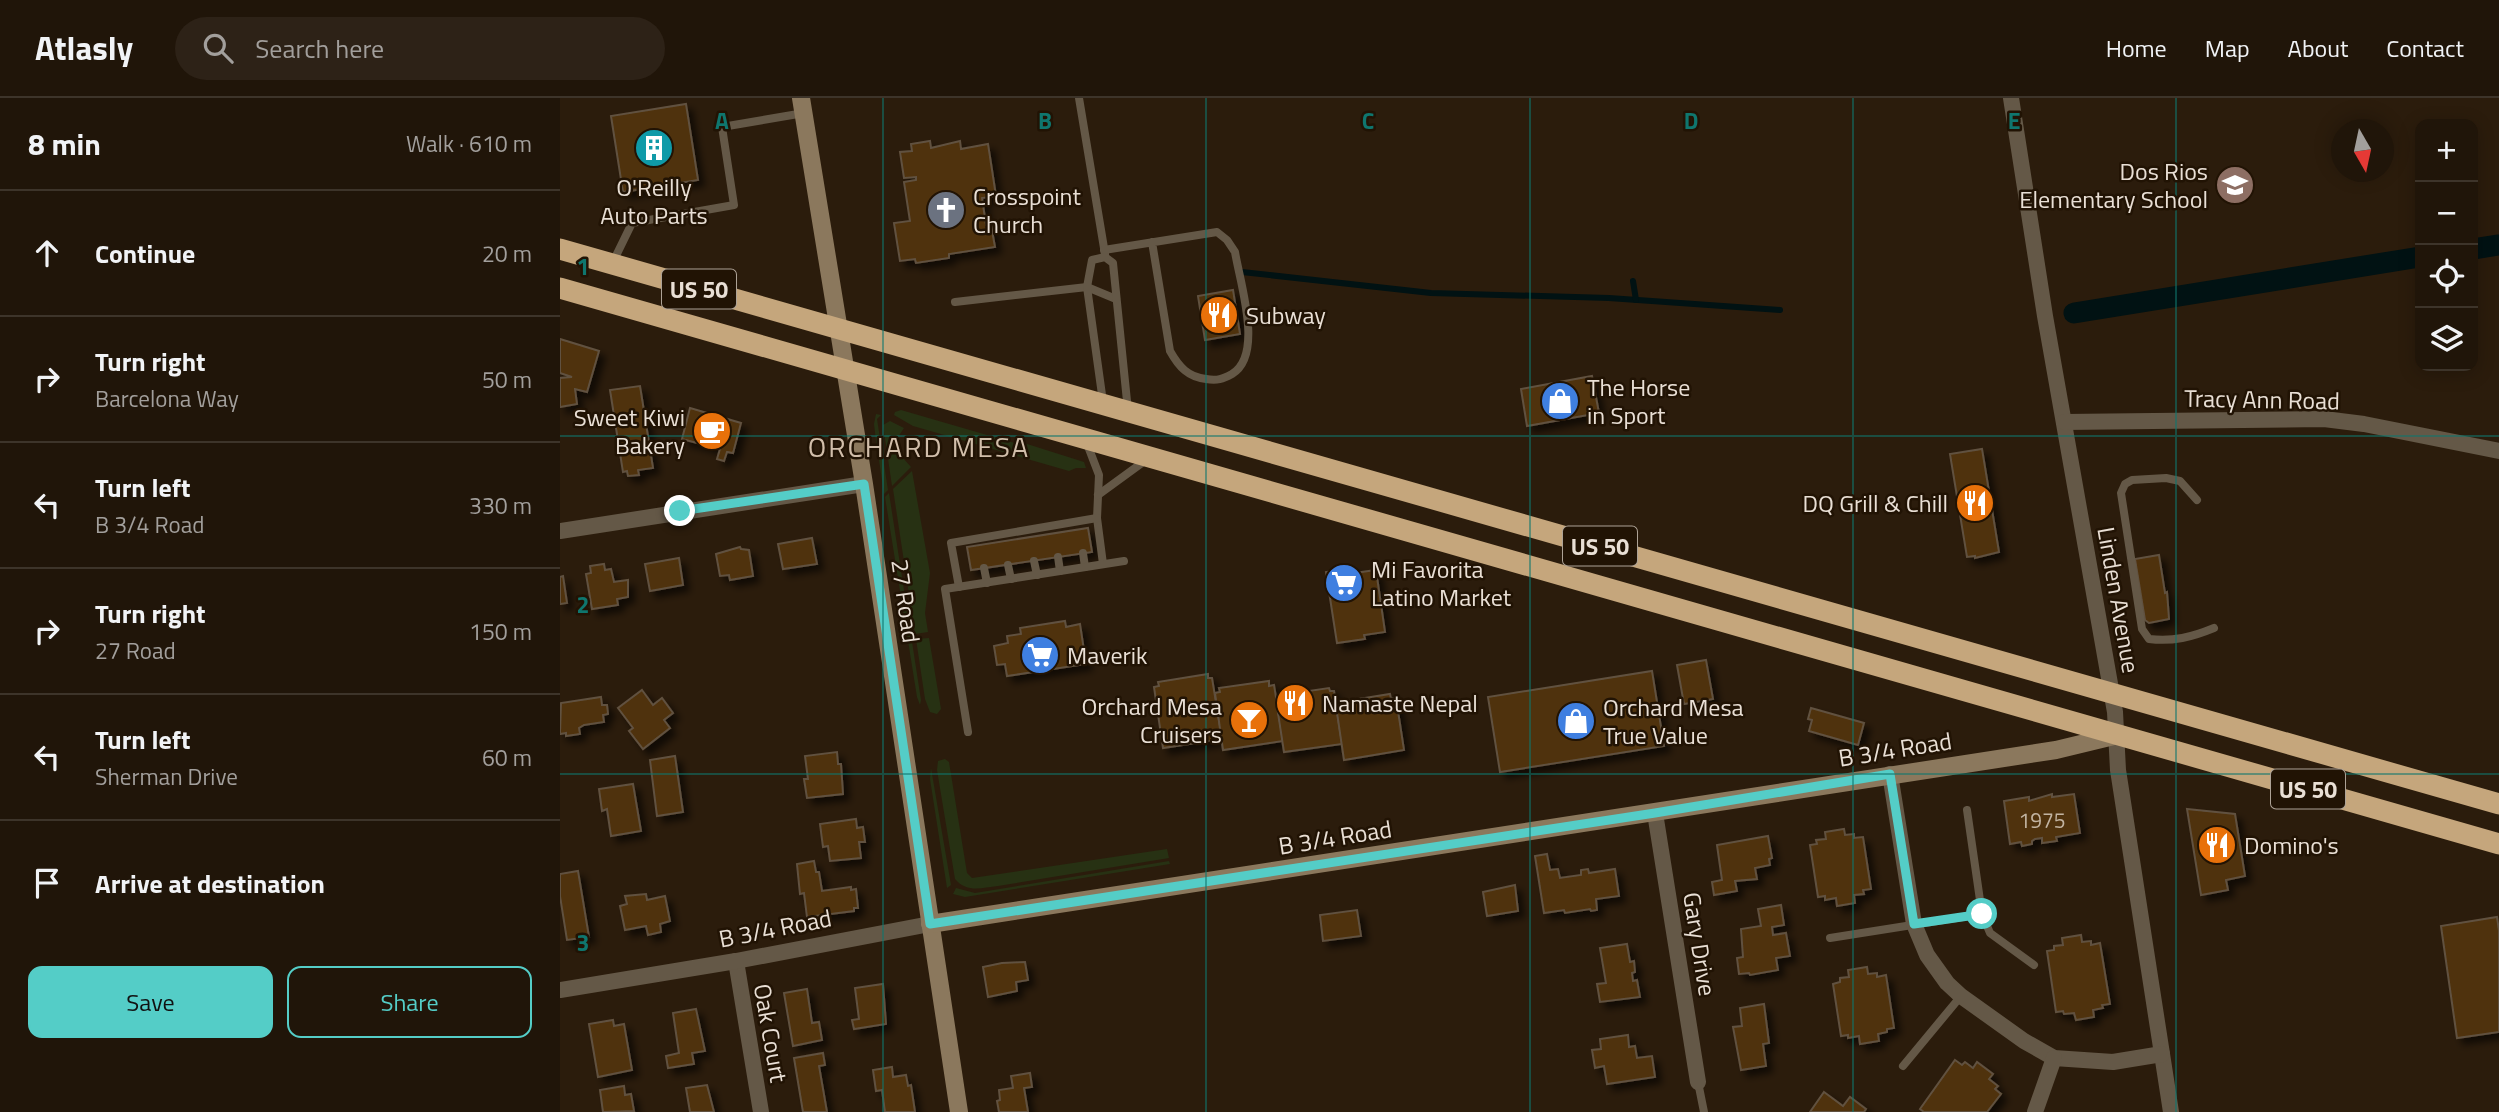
<!DOCTYPE html>
<html lang="en">
<head>
<meta charset="utf-8">
<style>
	body { margin:0; font-family:"Titillium Web",sans-serif; background:#2d2217; color:#f1f3f6 }
	.controls { position:absolute; right:21px; top:21px; display:grid; overflow:hidden; border-radius:14px; box-shadow:0 4px 18px #0003 }
	.controls button { width:63px; height:63px; display:grid; place-items:center; padding:0; border:0; border-bottom:2px solid #3d342a; background:#201509; color:#f1f3f6; font:35px sans-serif }
	.compass { position:absolute; left:1771px; top:21px; width:63px; height:63px; border-radius:50%; background:#201509; box-shadow:0 4px 18px #0003; rotate:171deg }
	.stop { position:absolute; width:21px; height:21px; margin:-16px; border:5px solid #54cdc7; border-radius:50%; background:#fff }
	.stop.end { background:#54cdc7; border-color:#fff; box-shadow:0 2px 7px #0008 }
	.list { margin:0; padding:0; list-style:none }
	h2 { display:flex; justify-content:space-between; align-items:center; height:91px; margin:0; padding:0 28px; font-size:30px }
	h2 small { font-size:23px; font-weight:400; color:#a29f9c }
	.list li { display:grid; grid-template-columns:46px 1fr auto; gap:21px; align-items:center; box-sizing:border-box; height:126px; padding:0 28px; border-top:2px solid #3d342a }
	.list b { display:block; font-size:26px; white-space:nowrap }
	.list p { margin:0; font-size:23px; white-space:nowrap; color:#a29f9c }
	.list em { font-size:23px; font-style:normal; color:#a29f9c }
	.actions { display:flex; gap:14px; padding:21px 28px }
	.actions a { flex:1; padding:16px 0; border:2px solid #54cdc7; border-radius:14px; text-align:center; font-size:24px; color:#54cdc7 }
	.actions .main { background:#54cdc7; color:#111 }
	.icon { flex:none; width:38px; height:38px; fill:none; stroke:currentColor; stroke-width:2; stroke-linecap:round; stroke-linejoin:round }
	.map { position:relative; flex:none; width:1939px; height:1014px; overflow:hidden }
	header { display:flex; align-items:center; gap:42px; box-sizing:border-box; height:98px; padding:0 35px; background:#201509; border-bottom:2px solid #3d342a }
	header strong { font-size:33px }
	nav { display:flex; gap:38px; margin-inline-start:auto; font-size:24px }
	.search { width:490px; height:63px; background:#2d2217; display:flex; align-items:center; gap:18px; box-sizing:border-box; padding:0 24px; border-radius:38px; color:#a29f9c; font-size:26px }
	main { display:flex }
	aside { flex:1; background:#201509 }
	.map>svg:first-child { display:block }
	.green { fill:#273113 }
	.lines { fill:none; stroke-linecap:round; stroke-linejoin:round }
	.stream { stroke:#011213; stroke-width:6 }
	.canal { stroke:#011213; stroke-width:21 }
	.building { fill:#4f310a; stroke:#61513f; stroke-width:2; filter:url(#shadow) }
	.lane { stroke:#645847; stroke-width:8 }
	.street { stroke:#645847; stroke-width:16 }
	.secondary { stroke:#8b785d; stroke-width:18 }
	.highway { stroke:#c5a67c; stroke-width:21 }
	.route { stroke:#54cdc7; stroke-width:9 }
	.grid { fill:none; stroke:#0f766e; stroke-width:2; stroke-opacity:0.55 }
	.labels { text-anchor:middle; dominant-baseline:central; stroke-width:5; stroke-linejoin:round; paint-order:stroke }
	.number-label { font-size:21px; fill:#c2b4a2 }
	.shield { fill:#211304; stroke:#ada296; stroke-width:2 }
	.shield-label { font-size:23px; font-weight:bold; fill:#e9dfd5 }
	.poi-label { font-size:24px; fill:#e9dfd5; stroke:#211304; text-anchor:start }
	.street-label { font-size:24px; fill:#e9dfd5; stroke:#211304 }
	.quarter-label { font-size:28px; letter-spacing:2px; fill:#d1beaa; stroke:#211304 }
	.grid-label { font-size:23px; text-anchor:middle; font-weight:bold; fill:#0f766e; stroke:#211304; stroke-width:5; stroke-linejoin:round; paint-order:stroke }
</style>
</head>
<body>
<header>
<strong>Atlasly</strong>
<div class="search"><svg class="icon" aria-label="search" viewBox="0 0 24 24"><circle cx="10" cy="10" r="6"/><path d="M15 15l6 6"/></svg>Search here</div>
<nav><a>Home</a><a>Map</a><a>About</a><a>Contact</a></nav>
</header>
<main>
<aside>
<h2>8 min<small>Walk · 610 m</small></h2>
<ul class="list">
<li><svg class="icon" aria-label="ahead" viewBox="0 0 24 24"><path d="M12 20V5M6 11l6-6 6 6"/></svg><div><b>Continue</b></div><em>20 m</em></li>
<li><svg class="icon" aria-label="right" viewBox="0 0 24 24"><path d="M7 20v-9h11M14 6l5 5-5 5"/></svg><div><b>Turn right</b><p>Barcelona Way</p></div><em>50 m</em></li>
<li><svg class="icon" aria-label="left" viewBox="0 0 24 24"><path d="M17 20v-9H6M10 6l-5 5 5 5"/></svg><div><b>Turn left</b><p>B 3/4 Road</p></div><em>330 m</em></li>
<li><svg class="icon" aria-label="right" viewBox="0 0 24 24"><path d="M7 20v-9h11M14 6l5 5-5 5"/></svg><div><b>Turn right</b><p>27 Road</p></div><em>150 m</em></li>
<li><svg class="icon" aria-label="left" viewBox="0 0 24 24"><path d="M17 20v-9H6M10 6l-5 5 5 5"/></svg><div><b>Turn left</b><p>Sherman Drive</p></div><em>60 m</em></li>
<li><svg class="icon" aria-label="arrive" viewBox="0 0 24 24"><path d="M6 21V4h12l-3 4 3 4H6"/></svg><div><b>Arrive at destination</b></div></li>
</ul>
<div class="actions"><a class="main">Save</a><a>Share</a></div>
</aside>
<div class="map">
<svg width="1939" height="1014" viewBox="0 0 1939 1014">
	<defs>
		<filter id="shadow"><feDropShadow dx="6" dy="6" stdDeviation="3.5" flood-color="#0009"/></filter>
	</defs>
	<rect width="100%" height="100%" fill="#2b1c0c"/>
	<!-- green -->
	<g class="green">
		<path d="M341,312L458,346L464,345L524,364L526,370H516L509,373L353,328L334,317L335,314Z"/>
		<path d="M316,316L321,317L317,321L328,392L324,396L319,362L322,360H318L314,326Z"/>
		<path d="M330,323L344,330L332,348L351,369L332,388L323,327Z"/>
		<path d="M352,373L370,475L365,515L368,534L355,536L333,391Z"/>
		<path d="M329,395L361,602L360,607L357,599L325,399Z"/>
		<path d="M369,540L381,611L377,616L370,614L365,601L356,541Z"/>
		<path d="M385,661L389,664L407,775L412,780L607,751L609,760L438,788C421,790 407,795 395,781L377,672L378,663Z"/>
		<path d="M371,670L391,787L387,790L370,681Z"/>
		<path d="M609,763L610,766L405,799L393,796L396,790L415,795Z"/>
	</g>
	<g class="lines">
		<!-- stream -->
		<g class="stream">
			<path d="M682,174L871,195L1049,200L1220,212"/>
			<path d="M1073,183L1076,202"/>
		</g>
		<!-- canal -->
		<g class="canal">
			<path d="M1913,151L1939,147"/>
			<path d="M1514,215L1860,159"/>
		</g>
	</g>
	<!-- building -->
	<g class="building">
		<path d="M126,6L138,82L63,94L51,18Z"/>
		<path d="M370,43L371,50L400,43L401,51L428,46L436,98L422,100L426,127H431L435,149L389,156V160L356,165L355,161L340,163L334,125L350,123L344,84L356,82V79L344,80L340,54L352,53L351,46Z"/>
		<path d="M673,192L680,236L645,242L638,198Z"/>
		<path d="M0,241L39,253L27,294L15,291L17,306L0,309V280L12,279L0,275Z"/>
		<path d="M1032,278L1039,315L967,328L961,291Z"/>
		<path d="M80,288L93,370L78,372L79,377L68,378L67,373L63,374L50,292Z"/>
		<path d="M130,310L181,325L173,355L167,354L164,363L157,361L160,351L122,341Z"/>
		<path d="M1422,351L1439,454L1415,460V458L1407,459L1390,356Z"/>
		<path d="M528,430L532,454L411,472L407,449Z"/>
		<path d="M252,440L257,466L223,471L218,446Z"/>
		<path d="M180,449L181,451L189,452L193,478L170,482L169,477L160,478L156,456Z"/>
		<path d="M1599,457L1605,495L1607,494L1609,521L1589,525L1585,522L1575,461Z"/>
		<path d="M119,460L123,487L90,493L85,466Z"/>
		<path d="M44,466L45,472L51,471L54,484L68,482V499L57,501L58,507L32,511L26,476L31,475L30,468Z"/>
		<path d="M794,470L795,475L816,472L825,534L804,537L805,541L777,545L766,474Z"/>
		<path d="M3,478L7,505L0,506V479Z"/>
		<path d="M505,523L506,529L520,526L526,566L447,578L445,566L437,567L434,548L448,545L447,538L461,536L460,530Z"/>
		<path d="M1146,562L1153,601L1124,606L1117,567Z"/>
		<path d="M1092,573L1104,648L940,674L928,599Z"/>
		<path d="M648,576V580H652L662,641L603,650L594,589L599,588L598,584Z"/>
		<path d="M709,583V588L714,587L723,643L663,652L655,595L660,594L659,590Z"/>
		<path d="M769,590L770,593H774L782,646L724,654L716,602L721,601V597Z"/>
		<path d="M82,592L93,607L102,600L113,615L104,622L110,630L83,651L69,633L73,630L58,610Z"/>
		<path d="M830,596L831,601L836,600L844,652L784,662L776,608L781,607L780,604Z"/>
		<path d="M41,599L42,607H47L48,616L43,617L44,624L24,627L19,630L20,636L6,638V635L0,636L1,605Z"/>
		<path d="M1251,610L1304,625L1298,647L1249,633L1252,622L1248,621Z"/>
		<path d="M277,654L278,666H281L283,696L247,700L244,681H248L245,658Z"/>
		<path d="M115,658L123,714L97,718L90,662Z"/>
		<path d="M73,686L81,733L51,738L47,711L42,713L39,691Z"/>
		<path d="M1492,696V699L1514,696L1520,735L1496,739L1497,743L1482,745V740L1475,741L1472,743V746L1462,748L1461,744L1450,746L1444,703L1469,699V703Z"/>
		<path d="M1627,711L1675,716L1685,778L1666,782L1668,792L1641,797Z"/>
		<path d="M296,721L297,730L303,729L305,744H299L301,760L270,763L268,748L263,749L260,726Z"/>
		<path d="M1284,731L1285,737L1294,736V740L1303,739L1311,791L1303,792L1304,796L1294,797L1295,805L1277,808L1276,800L1265,802V798L1258,799L1250,747L1257,746L1256,742L1266,741L1265,734Z"/>
		<path d="M1208,738L1212,760L1209,761L1210,767L1195,770L1197,781L1175,783L1177,793L1154,797L1152,784L1162,782L1157,747Z"/>
		<path d="M987,756L990,772L998,771L1000,780L1021,777V772L1028,771L1029,775L1055,771L1059,798L1036,801L1037,812L1031,813L1030,811L1005,815L1004,812L984,815L975,758Z"/>
		<path d="M254,763L256,774H259L262,793L291,789V792L296,791L298,810H294V813L247,819L244,795L240,796L237,766Z"/>
		<path d="M18,773L29,839L7,842L0,798V776Z"/>
		<path d="M955,787L958,813L927,818L923,794Z"/>
		<path d="M86,796L87,802L105,798L110,823L100,826L101,834L88,837L86,828L65,832L60,808L67,806L65,798Z"/>
		<path d="M1221,807L1224,827L1212,829L1213,837L1226,835L1230,858L1216,860L1218,872L1190,877L1189,875L1179,876L1177,860L1183,859L1181,831L1201,828L1198,811Z"/>
		<path d="M797,812L801,838L763,843L760,817Z"/>
		<path d="M1937,819L1939,833V934L1897,940L1881,828Z"/>
		<path d="M1521,837L1522,844L1531,843V847L1540,845L1550,906L1542,907L1543,910L1533,912L1534,919L1516,922L1514,915L1504,916L1503,913L1496,914L1487,853L1494,852V848L1503,847L1502,840Z"/>
		<path d="M1067,846L1070,864L1074,863L1075,874L1072,875L1073,883L1077,882L1080,899L1040,904L1037,886L1046,885L1040,850Z"/>
		<path d="M465,864L468,882L456,884L457,893L428,899L423,869L442,865Z"/>
		<path d="M1307,869L1308,876L1317,875V879L1326,877L1334,930L1327,931V934L1318,936L1319,943L1300,946L1299,938L1288,940V937L1281,938L1273,886L1280,884V880L1289,879L1288,872Z"/>
		<path d="M323,886L326,926L294,931L292,922L299,921L295,890Z"/>
		<path d="M247,891L252,925L259,924L262,942L233,948L224,895Z"/>
		<path d="M1204,906L1209,945L1203,946L1206,968L1181,972L1173,929L1182,928L1180,910Z"/>
		<path d="M136,911L145,953L132,955L134,966L108,970L106,958L119,955L113,915Z"/>
		<path d="M53,922L54,928L64,926L72,972L38,979L29,926Z"/>
		<path d="M1068,937L1069,949L1075,948L1077,960L1092,958L1095,979L1047,986L1044,968L1035,970L1032,952L1041,951L1040,941Z"/>
		<path d="M263,955L265,967L259,968L267,1014H243L234,960Z"/>
		<path d="M1395,962L1402,967L1405,964L1413,970L1417,964L1433,976L1429,981L1438,988L1435,991L1441,996L1427,1014H1364L1360,1011Z"/>
		<path d="M332,969L333,979L346,977L348,988L351,987L355,1014H325L322,992L316,993L313,972Z"/>
		<path d="M470,975L472,989L464,990L468,1014H439L437,1003L440,1002L439,992L453,990L451,978Z"/>
		<path d="M147,987L154,1014H130L126,990Z"/>
		<path d="M64,988L65,997L71,996L74,1013L43,1014L40,992Z"/>
		<path d="M1264,994L1283,1008L1290,999L1306,1011L1304,1014H1250Z"/>
	</g>
	<g class="lines">
		<!-- lane -->
		<g class="lane">
			<path d="M519,0L545,156"/>
			<path d="M544,152L657,134L667,142L675,154C680,185 704,257 672,276C663,281 657,283 646,281C628,279 619,269 610,253L592,144"/>
			<path d="M53,164L72,125L174,107L162,29L244,15"/>
			<path d="M395,204L527,189L556,201"/>
			<path d="M543,304L527,189L532,162L545,159L553,165L568,313"/>
			<path d="M526,343L539,377L537,420L543,466"/>
			<path d="M538,397L586,362"/>
			<path d="M1637,402L1620,383L1606,380L1572,382L1565,386L1561,395L1582,531L1589,541C1613,544 1632,539 1654,530"/>
			<path d="M523,455L525,469"/>
			<path d="M498,459L500,473"/>
			<path d="M474,463L477,477"/>
			<path d="M448,467L451,481"/>
			<path d="M424,470L427,485"/>
			<path d="M399,489L391,445L537,420"/>
			<path d="M408,634L385,491L564,463"/>
			<path d="M1407,712L1422,816L1430,835L1474,867"/>
			<path d="M1270,840L1422,816"/>
			<path d="M1343,968L1401,898"/>
			<path d="M1138,984L1144,1014"/>
		</g>
		<!-- street -->
		<g class="street">
			<path d="M1451,0L1485,218L1555,614L1558,672L1611,1014"/>
			<path d="M1504,324L1764,321L1804,326L1939,353"/>
			<path d="M0,433L304,386"/>
			<path d="M1330,676L1354,826L1367,857L1387,885L1401,898L1464,943L1494,960L1553,964L1602,956"/>
			<path d="M1095,715L1138,984"/>
			<path d="M176,863L201,1014"/>
			<path d="M0,892L176,863L370,826"/>
			<path d="M1475,1014L1494,960"/>
		</g>
		<!-- secondary -->
		<g class="secondary">
			<path d="M241,0L304,386L399,1014"/>
			<path d="M370,826L1496,652L1558,637"/>
		</g>
		<!-- highway -->
		<g class="highway">
			<path d="M0,151L1939,706"/>
			<path d="M0,190L1939,746"/>
		</g>
	</g>
	<g class="lines">
		<!-- route -->
		<path class="route" d="M120,413L304,386L370,826L1095,715L1330,676L1354,826L1422,816"/>
	</g>
	<!-- grid -->
	<path class="grid" d="M323,0V1014M646,0V1014M970,0V1014M1293,0V1014M1616,0V1014M0,338H1939M0,676H1939"/>
	<!-- icons -->
	<defs>
		<symbol id="building-disc" viewBox="-11 -11 22 22"><circle r="9.5" fill="#0f9aa8" stroke="#211304"/><path d="M-4-6H4V6H1V3H-1V6H-4ZM-2.5-4.3h1.7v1.8h-1.7ZM.8-4.3h1.7v1.8H.8ZM-2.5-1h1.7V.8h-1.7ZM.8-1h1.7V.8H.8Z" fill="#fff"/></symbol>
		<symbol id="school-disc" viewBox="-11 -11 22 22"><circle r="9.5" fill="#8d6e63" stroke="#211304"/><path d="M0-5L7-2L0 1L-7-2ZM-4 1L0 2.5L4 1V4Q0 6-4 4Z" fill="#fff"/></symbol>
		<symbol id="church-disc" viewBox="-11 -11 22 22"><circle r="9.5" fill="#6b7280" stroke="#211304"/><path d="M-1.2-6h2.4v3.5h3.3v2.4h-3.3V6h-2.4V-.1h-3.3v-2.4h3.3Z" fill="#fff"/></symbol>
		<symbol id="restaurant-disc" viewBox="-11 -11 22 22"><circle r="9.5" fill="#e8710a" stroke="#211304"/><path d="M-5-6h1v4h1v-4h1v4h1v-4h1v5L-1.5 .5V6h-2V.5L-5-1ZM5-6V6H3V1.5H1.5Q1.5-4 5-6Z" fill="#fff"/></symbol>
		<symbol id="shop-disc" viewBox="-11 -11 22 22"><circle r="9.5" fill="#3f7fe0" stroke="#211304"/><path d="M-5-2.5h2.3a2.7 3.5 0 0 1 5.4 0H5L5.5 6h-11ZM-1.5-2.5h3a1.5 2.3 0 0 0-3 0Z" fill="#fff"/></symbol>
		<symbol id="cafe-disc" viewBox="-11 -11 22 22"><circle r="9.5" fill="#e8710a" stroke="#211304"/><path d="M-5.5-4.5H6V0H3Q3 3.5 0 3.5H-2.5Q-5.5 3.5-5.5 0ZM3-3.2v2h1.7v-2ZM-6 4.5H4V6H-6Z" fill="#fff"/></symbol>
		<symbol id="supermarket-disc" viewBox="-11 -11 22 22"><circle r="9.5" fill="#3f7fe0" stroke="#211304"/><path d="M-6-5.5h2.5l.6 2H6L4.5 2H-2.5L-4.4-4H-6ZM-1.5 3.2a1.3 1.3 0 1 0 .1 0ZM3 3.2a1.3 1.3 0 1 0 .1 0Z" fill="#fff"/></symbol>
		<symbol id="bar-disc" viewBox="-11 -11 22 22"><circle r="9.5" fill="#e8710a" stroke="#211304"/><path d="M-6-5H6L.8 .8V4.5H3.5V6h-7V4.5H-.8V.8Z" fill="#fff"/></symbol>
	</defs>
	<g fill-rule="evenodd">
		<use href="#building-disc" x="72" y="28" width="44" height="44"/>
		<use href="#school-disc" x="1653" y="65" width="44" height="44"/>
		<use href="#church-disc" x="364" y="90" width="44" height="44"/>
		<use href="#restaurant-disc" x="637" y="195" width="44" height="44"/>
		<use href="#shop-disc" x="978" y="281" width="44" height="44"/>
		<use href="#cafe-disc" x="130" y="311" width="44" height="44"/>
		<use href="#restaurant-disc" x="1393" y="383" width="44" height="44"/>
		<use href="#supermarket-disc" x="762" y="463" width="44" height="44"/>
		<use href="#supermarket-disc" x="458" y="535" width="44" height="44"/>
		<use href="#restaurant-disc" x="713" y="583" width="44" height="44"/>
		<use href="#bar-disc" x="667" y="600" width="44" height="44"/>
		<use href="#shop-disc" x="994" y="601" width="44" height="44"/>
		<use href="#restaurant-disc" x="1635" y="725" width="44" height="44"/>
	</g>
	<g class="labels">
		<!-- number labels -->
		<g class="number-label">
			<text x="1482" y="722">1975</text>
		</g>
		<!-- shield labels -->
		<g class="shield">
			<rect x="102" y="171.5" width="74" height="39" rx="5"/>
			<rect x="1003" y="428.5" width="74" height="39" rx="5"/>
			<rect x="1711" y="671.5" width="74" height="39" rx="5"/>
		</g>
		<g class="shield-label">
			<text x="139" y="191">US 50</text>
			<text x="1040" y="448">US 50</text>
			<text x="1748" y="691">US 50</text>
		</g>
		<!-- poi labels -->
		<g class="poi-label">
			<text x="1648" y="73" text-anchor="end">Dos Rios<tspan x="1648" dy="28">Elementary School</tspan></text>
			<text x="94" y="89" text-anchor="middle">O'Reilly<tspan x="94" dy="28">Auto Parts</tspan></text>
			<text x="413" y="98">Crosspoint<tspan x="413" dy="28">Church</tspan></text>
			<text x="686" y="217">Subway</text>
			<text x="1027" y="289">The Horse<tspan x="1027" dy="28">in Sport</tspan></text>
			<text x="125" y="319" text-anchor="end">Sweet Kiwi<tspan x="125" dy="28">Bakery</tspan></text>
			<text x="1388" y="405" text-anchor="end">DQ Grill &amp; Chill</text>
			<text x="811" y="471">Mi Favorita<tspan x="811" dy="28">Latino Market</tspan></text>
			<text x="507" y="557">Maverik</text>
			<text x="762" y="605">Namaste Nepal</text>
			<text x="662" y="608" text-anchor="end">Orchard Mesa<tspan x="662" dy="28">Cruisers</tspan></text>
			<text x="1043" y="609">Orchard Mesa<tspan x="1043" dy="28">True Value</tspan></text>
			<text x="1684" y="747">Domino's</text>
		</g>
		<!-- street labels -->
		<g class="street-label">
			<text transform="translate(1702 301) rotate(1)">Tracy Ann Road</text>
			<text transform="translate(1559 502) rotate(80)">Linden Avenue</text>
			<text transform="translate(346 503) rotate(82)">27 Road</text>
			<text transform="translate(1335 651) rotate(-9)">B 3/4 Road</text>
			<text transform="translate(775 739) rotate(-9)">B 3/4 Road</text>
			<text transform="translate(215 830) rotate(-11)">B 3/4 Road</text>
			<text transform="translate(1140 846) rotate(81)">Gary Drive</text>
			<text transform="translate(211 935) rotate(80)">Oak Court</text>
		</g>
		<!-- quarter labels -->
		<g class="quarter-label">
			<text x="359" y="348">ORCHARD MESA</text>
		</g>
	</g>
	<g class="grid-label">
		<text x="162" y="31">A</text>
		<text x="485" y="31">B</text>
		<text x="808" y="31">C</text>
		<text x="1131" y="31">D</text>
		<text x="1454" y="31">E</text>
		<text x="23" y="177">1</text>
		<text x="23" y="515">2</text>
		<text x="23" y="853">3</text>
	</g>
</svg>
<div class="controls">
<button>+</button>
<button>−</button>
<button><svg class="icon" aria-label="locate" viewBox="0 0 24 24"><circle cx="12" cy="12" r="6"/><path d="M12 2v4M12 18v4M2 12h4M18 12h4"/></svg></button>
<button><svg class="icon" aria-label="layers" viewBox="0 0 24 24"><path d="M12 4l9 5-9 5-9-5zM3 14l9 5 9-5"/></svg></button>
</div>
<svg class="compass" viewBox="-18 -18 36 36"><path d="M0-13l5 13h-10z" fill="#e53935"/><path d="M0 13l5-13h-10z" fill="#a29f9c"/></svg>
<div class="stop" style="left:1422px;top:816px"></div>
<div class="stop end" style="left:120px;top:413px"></div>
</div>
</main>
</body>
</html>
